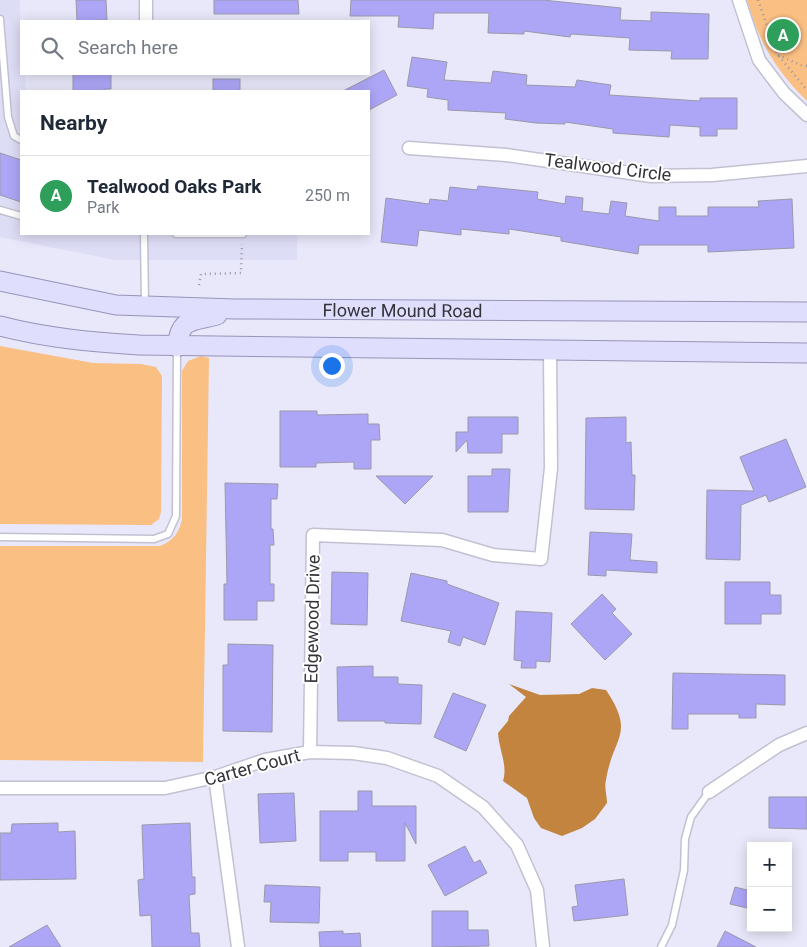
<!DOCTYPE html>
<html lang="en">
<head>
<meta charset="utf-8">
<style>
	body { margin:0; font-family:Roboto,sans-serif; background:#f2f2f3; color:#1f2937 }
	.controls { position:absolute; right:15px; bottom:15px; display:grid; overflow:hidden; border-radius:0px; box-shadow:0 2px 12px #0003 }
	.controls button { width:45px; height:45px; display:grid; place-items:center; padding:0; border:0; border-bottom:1px solid #e0e1e3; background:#fff; color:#1f2937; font:25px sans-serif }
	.you { position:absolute; left:331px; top:365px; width:18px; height:18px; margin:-12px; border:4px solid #fff; border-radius:50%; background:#1a73e8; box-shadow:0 0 0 8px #1a73e833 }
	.badge { display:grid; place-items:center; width:32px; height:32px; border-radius:50%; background:#a76e2c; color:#fff; font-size:16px; font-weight:700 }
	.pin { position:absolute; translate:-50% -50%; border:2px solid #fff; box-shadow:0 1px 5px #0006 }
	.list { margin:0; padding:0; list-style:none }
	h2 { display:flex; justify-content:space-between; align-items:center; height:65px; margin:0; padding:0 20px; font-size:21px }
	h2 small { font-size:16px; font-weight:400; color:#747a83 }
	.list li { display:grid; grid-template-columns:32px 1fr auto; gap:15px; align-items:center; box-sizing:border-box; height:80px; padding:0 20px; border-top:1px solid #e0e1e3 }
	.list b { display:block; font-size:19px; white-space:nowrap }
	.list p { margin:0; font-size:16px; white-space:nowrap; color:#747a83 }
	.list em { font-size:16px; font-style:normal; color:#747a83 }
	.icon { flex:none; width:28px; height:28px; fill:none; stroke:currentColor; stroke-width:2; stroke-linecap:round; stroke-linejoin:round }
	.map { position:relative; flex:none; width:807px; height:947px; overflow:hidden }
	.search { position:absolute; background:#fff; box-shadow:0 2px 12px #0003; left:20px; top:20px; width:350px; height:55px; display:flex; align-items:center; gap:12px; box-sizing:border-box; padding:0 18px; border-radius:0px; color:#747a83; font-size:19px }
	.panel { position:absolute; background:#fff; box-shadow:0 2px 12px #0003; left:20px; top:90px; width:350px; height:145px; border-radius:0px }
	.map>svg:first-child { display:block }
	.built { fill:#deddf6 }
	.green { fill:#fabf83 }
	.water { fill:#c2843e }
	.building { fill:#ada6f7; stroke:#9a99aa }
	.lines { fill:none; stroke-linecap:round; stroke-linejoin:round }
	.lane-casing { stroke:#c1c1d2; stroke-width:9 }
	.street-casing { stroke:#c1c1d2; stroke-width:15 }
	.primary-casing { stroke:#9694b8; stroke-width:21 }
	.path { stroke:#9595a2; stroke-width:2.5; stroke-dasharray:1 4; stroke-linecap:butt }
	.lane { stroke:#fff; stroke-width:6 }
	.street { stroke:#fff; stroke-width:12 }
	.primary { stroke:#e0defd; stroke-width:19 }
	.labels { text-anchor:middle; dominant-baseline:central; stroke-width:4; stroke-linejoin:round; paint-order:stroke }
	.street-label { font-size:18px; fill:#34333a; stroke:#fff }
</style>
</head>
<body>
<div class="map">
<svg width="807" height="947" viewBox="0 0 807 947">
	<rect width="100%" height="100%" fill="#e8e8fa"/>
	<!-- built -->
	<path class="built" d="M0,0H20L21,74H25L26,91H21V234H297V260H115L0,237Z"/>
	<!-- green -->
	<g class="green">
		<path d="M747,0H807V101C776,71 759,42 747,0Z"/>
		<path d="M0,346L93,363L141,364L156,367L162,376L161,512L159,519L151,525L0,524Z"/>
		<path d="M201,356L209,358L203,762L0,760V546H160C174,540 179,533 182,519V371L188,361Z"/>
	</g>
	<!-- water -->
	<path class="water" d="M509,684L540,695L579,694L592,688L606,690C636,735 613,736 606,780C604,787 607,795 607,803L595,819L582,828L562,836L541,828L534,818L527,798L503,781C508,765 499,750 498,733L508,721L509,716L526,697Z"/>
	<!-- building -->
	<g class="building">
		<path d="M76,0H106L107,20L77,21Z"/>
		<path d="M214,0H298L299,14H214Z"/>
		<path d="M351,0H543L621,8L620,20L651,21V12L709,14L708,59H671L672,51L629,50L630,38L571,34L570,37L524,31V34L488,33L489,13H434L433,29L398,27L399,16H350Z"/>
		<path d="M412,57L447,62L444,80L491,83L493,71L527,75L526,85L575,87L577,80L611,85L609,95L700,101V98H737V129H717V136H700V127L670,125L669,137L613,133V129L565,122V124L536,123L505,119L506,113L448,110V100L427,97L428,89L407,86Z"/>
		<path d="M384,70L397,95L369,110V91H343Z"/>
		<path d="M73,74H111V89H105V91H73Z"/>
		<rect x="213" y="79" width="27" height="12"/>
		<path d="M0,153L21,160V202L0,195Z"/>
		<path d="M478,186L538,192L537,199L565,204L566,196L583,198L582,211L609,214L611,201L627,203L625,216L659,221V207H676V216H708V207H759L758,201L792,199L794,248L708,252V245H639L638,254L561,241V237L509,229V234L461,229V235L419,230L417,246L381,242L386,198L429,204L430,199L448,201L450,187L477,190Z"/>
		<path d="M280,411H317V415L368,414V424H379L380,440H371V469H354V462L316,463V467H280Z"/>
		<path d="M468,417H518V434H502V453H468L467,440L456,452V432H468Z"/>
		<path d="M626,417V443L631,442L632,475H635L634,510L585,509L586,418Z"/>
		<path d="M786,439L806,487L769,502L766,495L741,505L740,560L706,559L707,490L754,491L740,457Z"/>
		<path d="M492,469H510L508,512H468V476H492Z"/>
		<path d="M376,476H433L405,504Z"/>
		<path d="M225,483L278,484L277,499H271V529H273L274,545H270V584H274V601H257V620H224V584H227Z"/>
		<path d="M590,532L632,534L630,560L657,562V573L606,570V576L588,575Z"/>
		<path d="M332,572L368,573L367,625L331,624Z"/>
		<path d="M411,573L447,581V584L499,603L485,645L463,637L460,646L448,642L451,631L401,621Z"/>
		<path d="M725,582H770V595H781V614H761V624H725Z"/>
		<path d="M602,594L616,609L612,613L632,634L605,660L571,624Z"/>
		<path d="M516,611L552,613L550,662L536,661V668H521L522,661L514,660Z"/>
		<path d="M228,644L273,645L272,732L223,731V665H228Z"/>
		<path d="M373,666V677H398V684L422,685L421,724L385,723V721H338L337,667Z"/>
		<path d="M673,673L785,675V705L756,704V718H739V714H688V729H672Z"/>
		<path d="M453,693L486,705L466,751L434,737Z"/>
		<path d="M358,791H372V806H416V844L405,823V861H376V852H348V861H320V811H358Z"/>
		<path d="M294,793L296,841L260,843L258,794Z"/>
		<path d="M769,797H807V829L769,828Z"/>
		<path d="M58,823V832L75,831L76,879L0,880V833H11L12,824Z"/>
		<path d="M190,823L192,877H195V894L189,895L191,933H199L200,947H152L151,915L140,916L138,880L144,879L142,825Z"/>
		<path d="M465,846L474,863L480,860L487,873L445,896L428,865Z"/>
		<path d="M624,879L628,915L574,921L572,907L578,906L575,885Z"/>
		<path d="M265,885L320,887L319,923L270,922L271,902H264Z"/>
		<path d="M735,887L751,891V909L730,904Z"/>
		<path d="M432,911H468V930H488L489,946L432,947Z"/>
		<path d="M47,925L61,947H9Z"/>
		<path d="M343,931V934L360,933L361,947H320L319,932Z"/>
		<path d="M725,931L756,947H717Z"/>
	</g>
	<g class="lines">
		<defs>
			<g id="lane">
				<path d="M0,19L8,117L14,136L21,140"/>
				<path d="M0,210L21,216"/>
				<path d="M144,234L145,305"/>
				<path d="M176,234H243"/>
				<path d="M0,537L154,539L168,534L176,516L177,348"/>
				<path d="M661,947L672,925L684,870L685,839L691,817L709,792"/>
			</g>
			<g id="street">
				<path d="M146,0V21"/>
				<path d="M739,0L759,60L784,93L807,115"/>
				<path d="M409,148L506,155L651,176L712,175L807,166"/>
				<path d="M310,752L313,535L442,540L493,555L541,559L551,468L550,351"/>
				<path d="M215,777L238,947"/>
				<path d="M0,788H165L215,777L265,760L310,752L353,753L387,758L438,776L483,807L517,845L537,890L543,947"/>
				<path d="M709,792L779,745L807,733"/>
			</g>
			<g id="primary">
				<path id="s1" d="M0,281L116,305L235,309L807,312"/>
				<path d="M0,326C45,338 92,342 139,345L807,353"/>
				<path d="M177,347C180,317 192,322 217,315"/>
			</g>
		</defs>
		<!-- lane casing -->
		<use href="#lane" class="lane-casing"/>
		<!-- street casing -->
		<use href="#street" class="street-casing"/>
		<!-- primary casing -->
		<use href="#primary" class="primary-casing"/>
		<!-- path -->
		<g class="path">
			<path d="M758,0L777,54L807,90"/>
			<path d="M778,55L803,66H807"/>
			<path d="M199,285L201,274L241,273L242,244"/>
		</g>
		<!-- lane -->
		<use href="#lane" class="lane"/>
		<!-- street -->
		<use href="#street" class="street"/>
		<!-- primary -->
		<use href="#primary" class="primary"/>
	</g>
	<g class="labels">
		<!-- street labels -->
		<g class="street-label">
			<text transform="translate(608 167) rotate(7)">Tealwood Circle</text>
			<text stroke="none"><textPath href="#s1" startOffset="405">Flower Mound Road</textPath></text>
			<text transform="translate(312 619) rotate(-89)">Edgewood Drive</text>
			<text transform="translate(252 767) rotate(-15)">Carter Court</text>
		</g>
	</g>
</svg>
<div class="controls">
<button>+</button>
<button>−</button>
</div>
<div class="you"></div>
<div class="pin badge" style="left:783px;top:35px;background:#2e9e5b">A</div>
<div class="search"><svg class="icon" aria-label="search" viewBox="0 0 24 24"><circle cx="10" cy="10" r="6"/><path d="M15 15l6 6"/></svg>Search here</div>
<section class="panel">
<h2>Nearby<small></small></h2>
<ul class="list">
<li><span class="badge" style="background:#2e9e5b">A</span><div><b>Tealwood Oaks Park</b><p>Park</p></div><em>250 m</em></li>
</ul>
</section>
</div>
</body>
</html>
